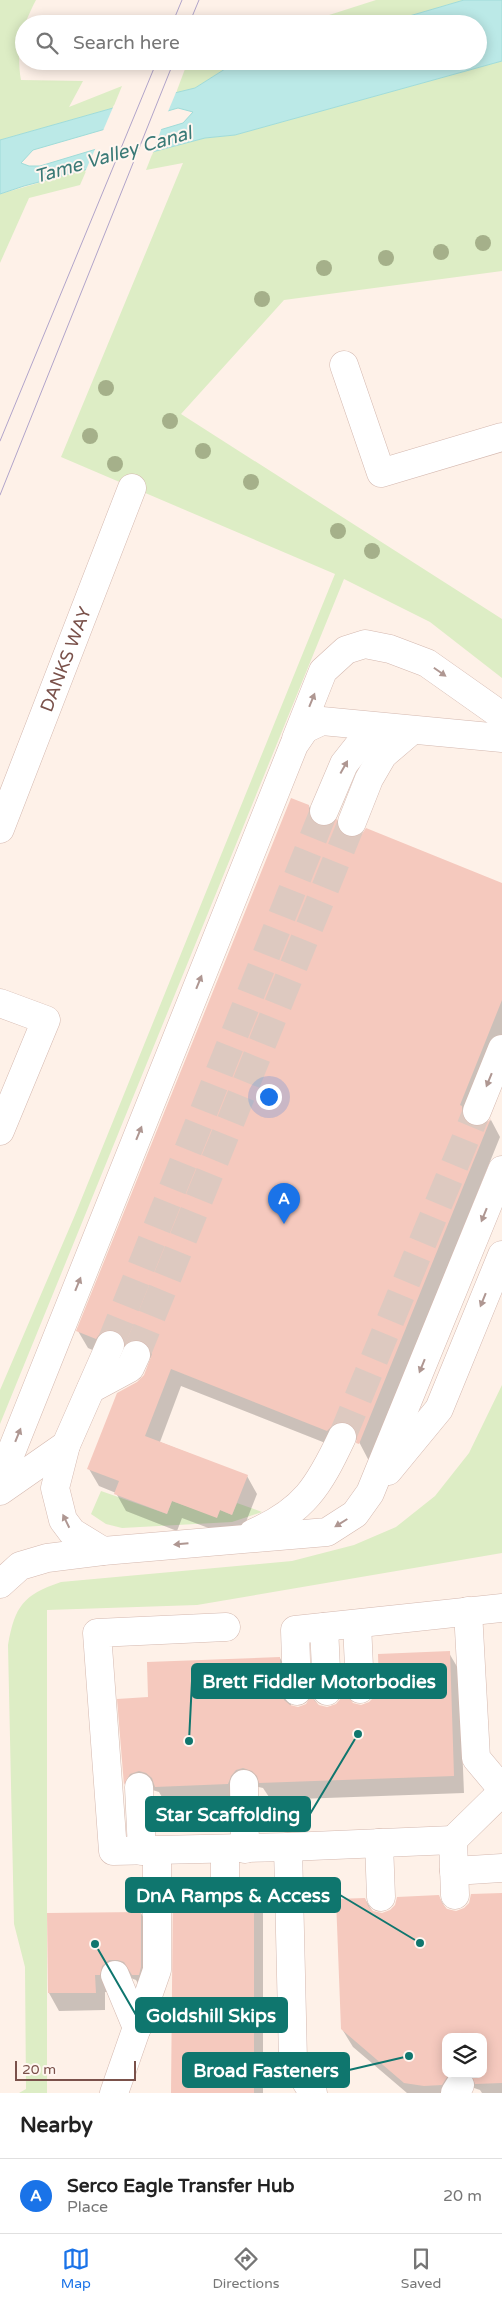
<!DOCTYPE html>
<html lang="en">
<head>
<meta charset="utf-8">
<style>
	body { margin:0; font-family:"Varela Round",sans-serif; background:#f6f6f6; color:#222 }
	.controls { position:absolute; right:15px; bottom:15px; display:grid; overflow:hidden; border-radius:10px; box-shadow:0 2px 12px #0003 }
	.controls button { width:45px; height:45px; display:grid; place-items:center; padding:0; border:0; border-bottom:1px solid #e0e0e0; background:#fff; color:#222; font:25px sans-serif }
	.scale { position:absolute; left:15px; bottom:12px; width:121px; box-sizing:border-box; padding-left:5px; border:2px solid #7a514a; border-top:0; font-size:14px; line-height:18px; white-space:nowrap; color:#7a514a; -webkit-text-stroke:4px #fff6f0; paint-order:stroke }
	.you { position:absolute; left:268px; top:1096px; width:18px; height:18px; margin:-12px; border:4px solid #fff; border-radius:50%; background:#1a73e8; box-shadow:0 0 0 8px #1a73e833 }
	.badge { display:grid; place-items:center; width:32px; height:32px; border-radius:50%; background:#1a73e8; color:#fff; font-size:16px; font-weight:700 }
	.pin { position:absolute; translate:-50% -41px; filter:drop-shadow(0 1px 2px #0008) }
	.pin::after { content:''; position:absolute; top:26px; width:18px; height:15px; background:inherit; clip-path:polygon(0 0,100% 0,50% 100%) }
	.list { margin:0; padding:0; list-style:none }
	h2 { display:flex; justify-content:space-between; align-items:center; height:65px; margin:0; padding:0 20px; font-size:21px }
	h2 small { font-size:16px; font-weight:400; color:#767676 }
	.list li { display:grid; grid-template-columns:32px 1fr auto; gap:15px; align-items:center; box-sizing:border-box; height:75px; padding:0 20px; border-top:1px solid #e0e0e0 }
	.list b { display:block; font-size:19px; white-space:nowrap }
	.list p { margin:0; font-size:16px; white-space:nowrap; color:#767676 }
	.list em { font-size:16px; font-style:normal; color:#767676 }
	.icon { flex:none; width:28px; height:28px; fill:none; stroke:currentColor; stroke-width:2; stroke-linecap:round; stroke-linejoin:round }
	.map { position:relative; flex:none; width:502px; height:2093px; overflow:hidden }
	.search { position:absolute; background:#fff; box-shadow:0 2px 12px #0003; left:15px; right:15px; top:15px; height:55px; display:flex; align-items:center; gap:12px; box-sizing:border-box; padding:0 18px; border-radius:28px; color:#767676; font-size:19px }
	.sheet { height:140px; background:#fff }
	nav { display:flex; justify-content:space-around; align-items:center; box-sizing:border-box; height:70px; border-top:1px solid #e0e0e0; background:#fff; font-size:14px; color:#767676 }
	nav a { display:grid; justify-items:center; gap:2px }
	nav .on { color:#1a73e8 }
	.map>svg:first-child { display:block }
	.green { fill:#ddedc5 }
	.water { fill:#bbe9e7; stroke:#a0dcd9; fill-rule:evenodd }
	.pier { fill:#fef1e8 }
	.shadow { fill:#0003; fill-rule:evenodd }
	.building { fill:#f5c9be }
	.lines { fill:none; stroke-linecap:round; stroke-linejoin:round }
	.minor-tunnel { stroke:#ddc9c0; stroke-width:28; stroke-dasharray:28 14; stroke-linecap:butt }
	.minor-casing { stroke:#d4b8af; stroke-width:29 }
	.minor { stroke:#fff; stroke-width:28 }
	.tram { stroke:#b1a4ca; stroke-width:1 }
	.tree { fill:#a5b08a }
	.oneway { fill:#af9792 }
	.labels { text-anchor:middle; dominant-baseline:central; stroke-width:4; stroke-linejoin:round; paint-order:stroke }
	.street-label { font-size:18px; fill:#7a514a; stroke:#fff6f0 }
	.water-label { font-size:19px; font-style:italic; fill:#397976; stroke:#fff6f0 }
	.leader { fill:none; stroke:#0f766e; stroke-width:2 }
	.callout-dot { fill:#0f766e; stroke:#fff6f0; stroke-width:2 }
	.callout { fill:#0f766e; stroke:#0f766e; stroke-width:2 }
	.callout-label { font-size:19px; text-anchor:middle; font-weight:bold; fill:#fff }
</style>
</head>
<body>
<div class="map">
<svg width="502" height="2093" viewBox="0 0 502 2093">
	<rect width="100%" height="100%" fill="#fef1e8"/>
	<!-- green -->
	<g class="green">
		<path d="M0,0H36C22,26 16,49 21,80L83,81L69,107L122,86L113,108L0,140Z"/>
		<path d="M376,0H464L382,24H301Z"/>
		<path d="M204,61H252L225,69L195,88L176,93L185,69Z"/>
		<path d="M502,61V271L284,300L181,414L502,619V678L430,622L344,579L0,1424V1390L75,1215L335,574L61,457L183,163L146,170L153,152L205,138L235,135Z"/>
		<path d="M87,169L80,185L29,198L0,263V194Z"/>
		<path d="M502,1385V1553L197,1605L47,1610V2093H19L26,2089L25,1967L14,1924L8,1645C15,1606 23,1595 61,1582L292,1561L354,1545L396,1527L435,1496L469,1453Z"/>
		<path d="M101,1491L167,1514L172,1501L217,1517L220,1510L232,1515L237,1503L262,1512L232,1522L122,1528L106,1524L91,1514Z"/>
	</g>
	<!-- water -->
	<path class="water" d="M464,0H502V61L235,135L205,138L24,186L0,194V140L113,108L195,88L225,69L252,61H478V24H382ZM178,108L193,112L183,123L40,166H29L21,163L33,150Z"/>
	<!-- pier -->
	<g class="pier">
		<path d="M177,90L167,114L102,133L114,105Z"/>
		<path d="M162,127L152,155L85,172L96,147Z"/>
	</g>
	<!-- shadow -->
	<g class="shadow">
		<path d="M309,806L319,827L327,828L337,821L347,838L502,884V1042L470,1122L472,1127L480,1128L491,1120L500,1137L369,1461L358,1440L351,1439L338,1448L181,1386L160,1442L247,1476L257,1494L242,1532L227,1535L182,1518L177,1531L126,1511L116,1493L99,1486L89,1469L138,1383L145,1375L151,1358L119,1347L106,1356L88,1348L78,1331Z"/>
		<path d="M449,1653L459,1670L464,1793L271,1800L263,1788L254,1786L238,1802L166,1804L159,1792L149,1789L135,1801L125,1785L119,1700L150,1699L280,1658L290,1676L291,1706L298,1708L306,1705L312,1696L319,1706L327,1708L353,1704L361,1706L370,1703Z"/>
		<path d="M209,1883L216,1896L225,1899L233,1897L253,1883L263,1901V2093H173Z"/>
		<path d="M502,1894V2093H482L480,2090L471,2087L459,2093H407L353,2047L342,2029L365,1899L373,1912L382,1914L390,1911L396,1905L439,1897L446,1909L456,1912ZM446,2037H483V2074H446Z"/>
		<path d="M141,1913L151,1931L143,1992L136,1980L128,1977L110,1992H105V2010L59,2011L49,1993L48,1914Z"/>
	</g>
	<!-- building -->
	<g class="building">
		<path d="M291,798L309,805V813L311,820L318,826H326L337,819L340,831L347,837H355L362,834L366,828L502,883V1000L460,1105L462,1106V1114L464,1120L471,1125L480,1126L486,1124L491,1118L359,1444L356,1443L357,1435L355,1429L348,1423L340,1422L334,1424L327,1431L171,1369L145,1436L248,1475L232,1515L220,1510L217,1518L172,1501L167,1514L114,1494L119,1481L87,1469L117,1393L137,1382L144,1375L152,1354L149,1346L143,1341L135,1339L126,1344L123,1336L116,1331L109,1329L101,1332L96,1339L76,1331Z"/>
		<path d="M450,1651L454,1776L259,1783L257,1776L252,1771L243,1768L236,1770L231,1776L228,1784L155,1787L152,1778L146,1773L139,1771L130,1774L124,1785L117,1699L148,1697L147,1662L280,1657L281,1692L284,1700L290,1705L298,1707L306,1704L312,1694L314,1700L319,1705L327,1707L336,1704L341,1698L343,1690L353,1703L361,1705L369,1702L374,1697L376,1689L379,1688L378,1654Z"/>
		<path d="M209,1882L211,1889L217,1895L225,1898L232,1896L238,1890L241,1882H254V2093H171L173,1883Z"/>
		<path d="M502,1893V2083L475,2084L471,2074H483V2037H446V2074H449L442,2085L424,2086L404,2083L341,2029L336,1899L365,1898L368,1906L373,1911L382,1913L390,1910L395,1905L397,1897L439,1895L442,1903L447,1909L456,1911L464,1908L469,1903L471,1894Z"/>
		<path d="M141,1912V1967L139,1975H132L124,1962L118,1960H109L102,1966L100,1975H95L96,1993H48L47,1913Z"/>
	</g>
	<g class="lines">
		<!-- minor-tunnel -->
		<g class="minor-tunnel">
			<path d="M110,1345L324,811"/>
			<path d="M136,1355L352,822"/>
			<path d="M342,1437L477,1111"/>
		</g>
		<defs>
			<g id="minor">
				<path d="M344,365L381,473L502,437"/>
				<path d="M296,739L323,671L346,650L365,644L390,649L427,663L502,716"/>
				<path d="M324,811L344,764L359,745L400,732"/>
				<path d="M352,822L369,779L383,755L411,731"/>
				<path id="s1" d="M0,829L132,488"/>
				<path d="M0,1003L46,1020L0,1131"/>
				<path d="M477,1111L502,1049"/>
				<path d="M91,1389L130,1368L136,1355"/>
				<path d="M66,1445L55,1488L63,1520L72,1532L103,1551"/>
				<path d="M388,1471L439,1409L502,1255"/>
				<path d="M0,1480L294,745L305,729L322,721L502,738"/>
				<path d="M0,1491L66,1445L110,1345"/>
				<path d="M253,1533C304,1511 319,1486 342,1437"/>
				<path d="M0,1584L20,1566L47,1558L103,1551L327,1532L355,1514L370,1493L502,1170"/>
				<path d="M468,1611L476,1758L502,1789"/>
				<path d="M357,1624L360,1689"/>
				<path d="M226,1627L97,1633L113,1851L288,1847L453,1840"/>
				<path d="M324,1627L327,1691"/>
				<path d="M297,1691L295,1630L502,1608"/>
				<path d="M244,1784L245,1849"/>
				<path d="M139,1787L142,1851"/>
				<path d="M379,1843L381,1897"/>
				<path d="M288,1847L293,2060L313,2093"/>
				<path d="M225,1849V1882"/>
				<path d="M454,1871L502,1868"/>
				<path d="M455,1895L453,1840L502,1792"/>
				<path d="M115,1975L137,2028"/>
				<path d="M114,2093L157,1970V1851"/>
				<path d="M455,2093L460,2085"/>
			</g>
		</defs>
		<!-- minor casing -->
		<use href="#minor" class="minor-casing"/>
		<!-- minor -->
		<use href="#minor" class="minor"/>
		<!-- tram -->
		<g class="tram">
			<path d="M172,24L182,0"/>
			<path d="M189,24L199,0"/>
			<path d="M0,441L157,61"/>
			<path d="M0,495L174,61"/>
		</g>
	</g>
	<!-- trees -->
	<g class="tree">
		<circle cx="483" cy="243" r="8"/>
		<circle cx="441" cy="252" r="8"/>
		<circle cx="386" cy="258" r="8"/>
		<circle cx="324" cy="268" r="8"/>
		<circle cx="262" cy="299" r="8"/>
		<circle cx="106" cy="388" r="8"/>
		<circle cx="170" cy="421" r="8"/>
		<circle cx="90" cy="436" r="8"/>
		<circle cx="203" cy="451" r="8"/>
		<circle cx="115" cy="464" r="8"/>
		<circle cx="251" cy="482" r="8"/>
		<circle cx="338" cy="531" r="8"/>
		<circle cx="372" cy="551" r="8"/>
	</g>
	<!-- one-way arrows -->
	<defs><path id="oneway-solid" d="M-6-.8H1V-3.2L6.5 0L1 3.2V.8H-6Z" transform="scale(1.25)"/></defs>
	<g class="oneway">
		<use href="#oneway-solid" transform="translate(440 672) rotate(35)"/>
		<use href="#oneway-solid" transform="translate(312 700) rotate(-68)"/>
		<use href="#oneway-solid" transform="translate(344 767) rotate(-61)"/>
		<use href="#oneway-solid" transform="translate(199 982) rotate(-68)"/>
		<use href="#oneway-solid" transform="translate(489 1080) rotate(112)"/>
		<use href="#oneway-solid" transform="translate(139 1133) rotate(-68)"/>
		<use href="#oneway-solid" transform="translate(484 1215) rotate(112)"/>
		<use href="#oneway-solid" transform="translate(78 1284) rotate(-68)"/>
		<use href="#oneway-solid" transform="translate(483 1300) rotate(112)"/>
		<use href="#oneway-solid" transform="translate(422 1366) rotate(112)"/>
		<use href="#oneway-solid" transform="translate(18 1435) rotate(-68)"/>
		<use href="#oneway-solid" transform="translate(66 1521) rotate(-116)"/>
		<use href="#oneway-solid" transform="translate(341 1523) rotate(148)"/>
		<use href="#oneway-solid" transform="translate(181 1544) rotate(175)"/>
	</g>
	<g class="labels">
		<!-- street labels -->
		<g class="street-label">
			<text stroke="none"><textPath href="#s1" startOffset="182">DANKS WAY</textPath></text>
		</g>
		<!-- water labels -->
		<g class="water-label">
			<text transform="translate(113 155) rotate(-16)">Tame Valley Canal</text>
		</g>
	</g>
	<!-- callouts -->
	<path class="leader" d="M189 1741L192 1681M358 1734L310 1814M420 1943L340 1895M95 1944L136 2015M409 2056L349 2070"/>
	<g class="callout-dot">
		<circle cx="189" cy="1741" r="5"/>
		<circle cx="358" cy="1734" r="5"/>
		<circle cx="420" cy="1943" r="5"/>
		<circle cx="95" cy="1944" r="5"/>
		<circle cx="409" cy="2056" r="5"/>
	</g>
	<g class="callout">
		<rect x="192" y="1664" width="254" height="34" rx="5"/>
		<rect x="146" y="1797" width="164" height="34" rx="5"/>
		<rect x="126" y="1878" width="214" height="34" rx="5"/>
		<rect x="136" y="1998" width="151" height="34" rx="5"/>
		<rect x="183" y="2053" width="166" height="34" rx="5"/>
	</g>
	<g class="callout-label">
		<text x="319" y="1688">Brett Fiddler Motorbodies</text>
		<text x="228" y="1821">Star Scaffolding</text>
		<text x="233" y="1902">DnA Ramps &amp; Access</text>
		<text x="211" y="2022">Goldshill Skips</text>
		<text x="266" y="2077">Broad Fasteners</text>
	</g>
</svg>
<div class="controls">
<button><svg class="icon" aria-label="layers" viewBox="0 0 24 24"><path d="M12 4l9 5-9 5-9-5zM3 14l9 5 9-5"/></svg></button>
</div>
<div class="scale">20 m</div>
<div class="you"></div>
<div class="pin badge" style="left:284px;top:1224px">A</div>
<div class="search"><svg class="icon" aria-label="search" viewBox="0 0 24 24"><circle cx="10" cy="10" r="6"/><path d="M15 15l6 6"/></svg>Search here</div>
</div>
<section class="sheet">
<h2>Nearby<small></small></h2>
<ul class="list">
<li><span class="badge">A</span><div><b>Serco Eagle Transfer Hub</b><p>Place</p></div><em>20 m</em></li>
</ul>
</section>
<nav>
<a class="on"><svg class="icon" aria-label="map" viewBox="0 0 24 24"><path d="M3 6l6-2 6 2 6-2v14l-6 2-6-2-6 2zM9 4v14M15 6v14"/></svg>Map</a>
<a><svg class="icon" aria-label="directions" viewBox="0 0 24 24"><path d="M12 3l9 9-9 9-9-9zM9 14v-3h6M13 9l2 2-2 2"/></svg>Directions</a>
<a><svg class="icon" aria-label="saved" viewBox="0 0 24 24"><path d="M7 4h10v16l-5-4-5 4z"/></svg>Saved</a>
</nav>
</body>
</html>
